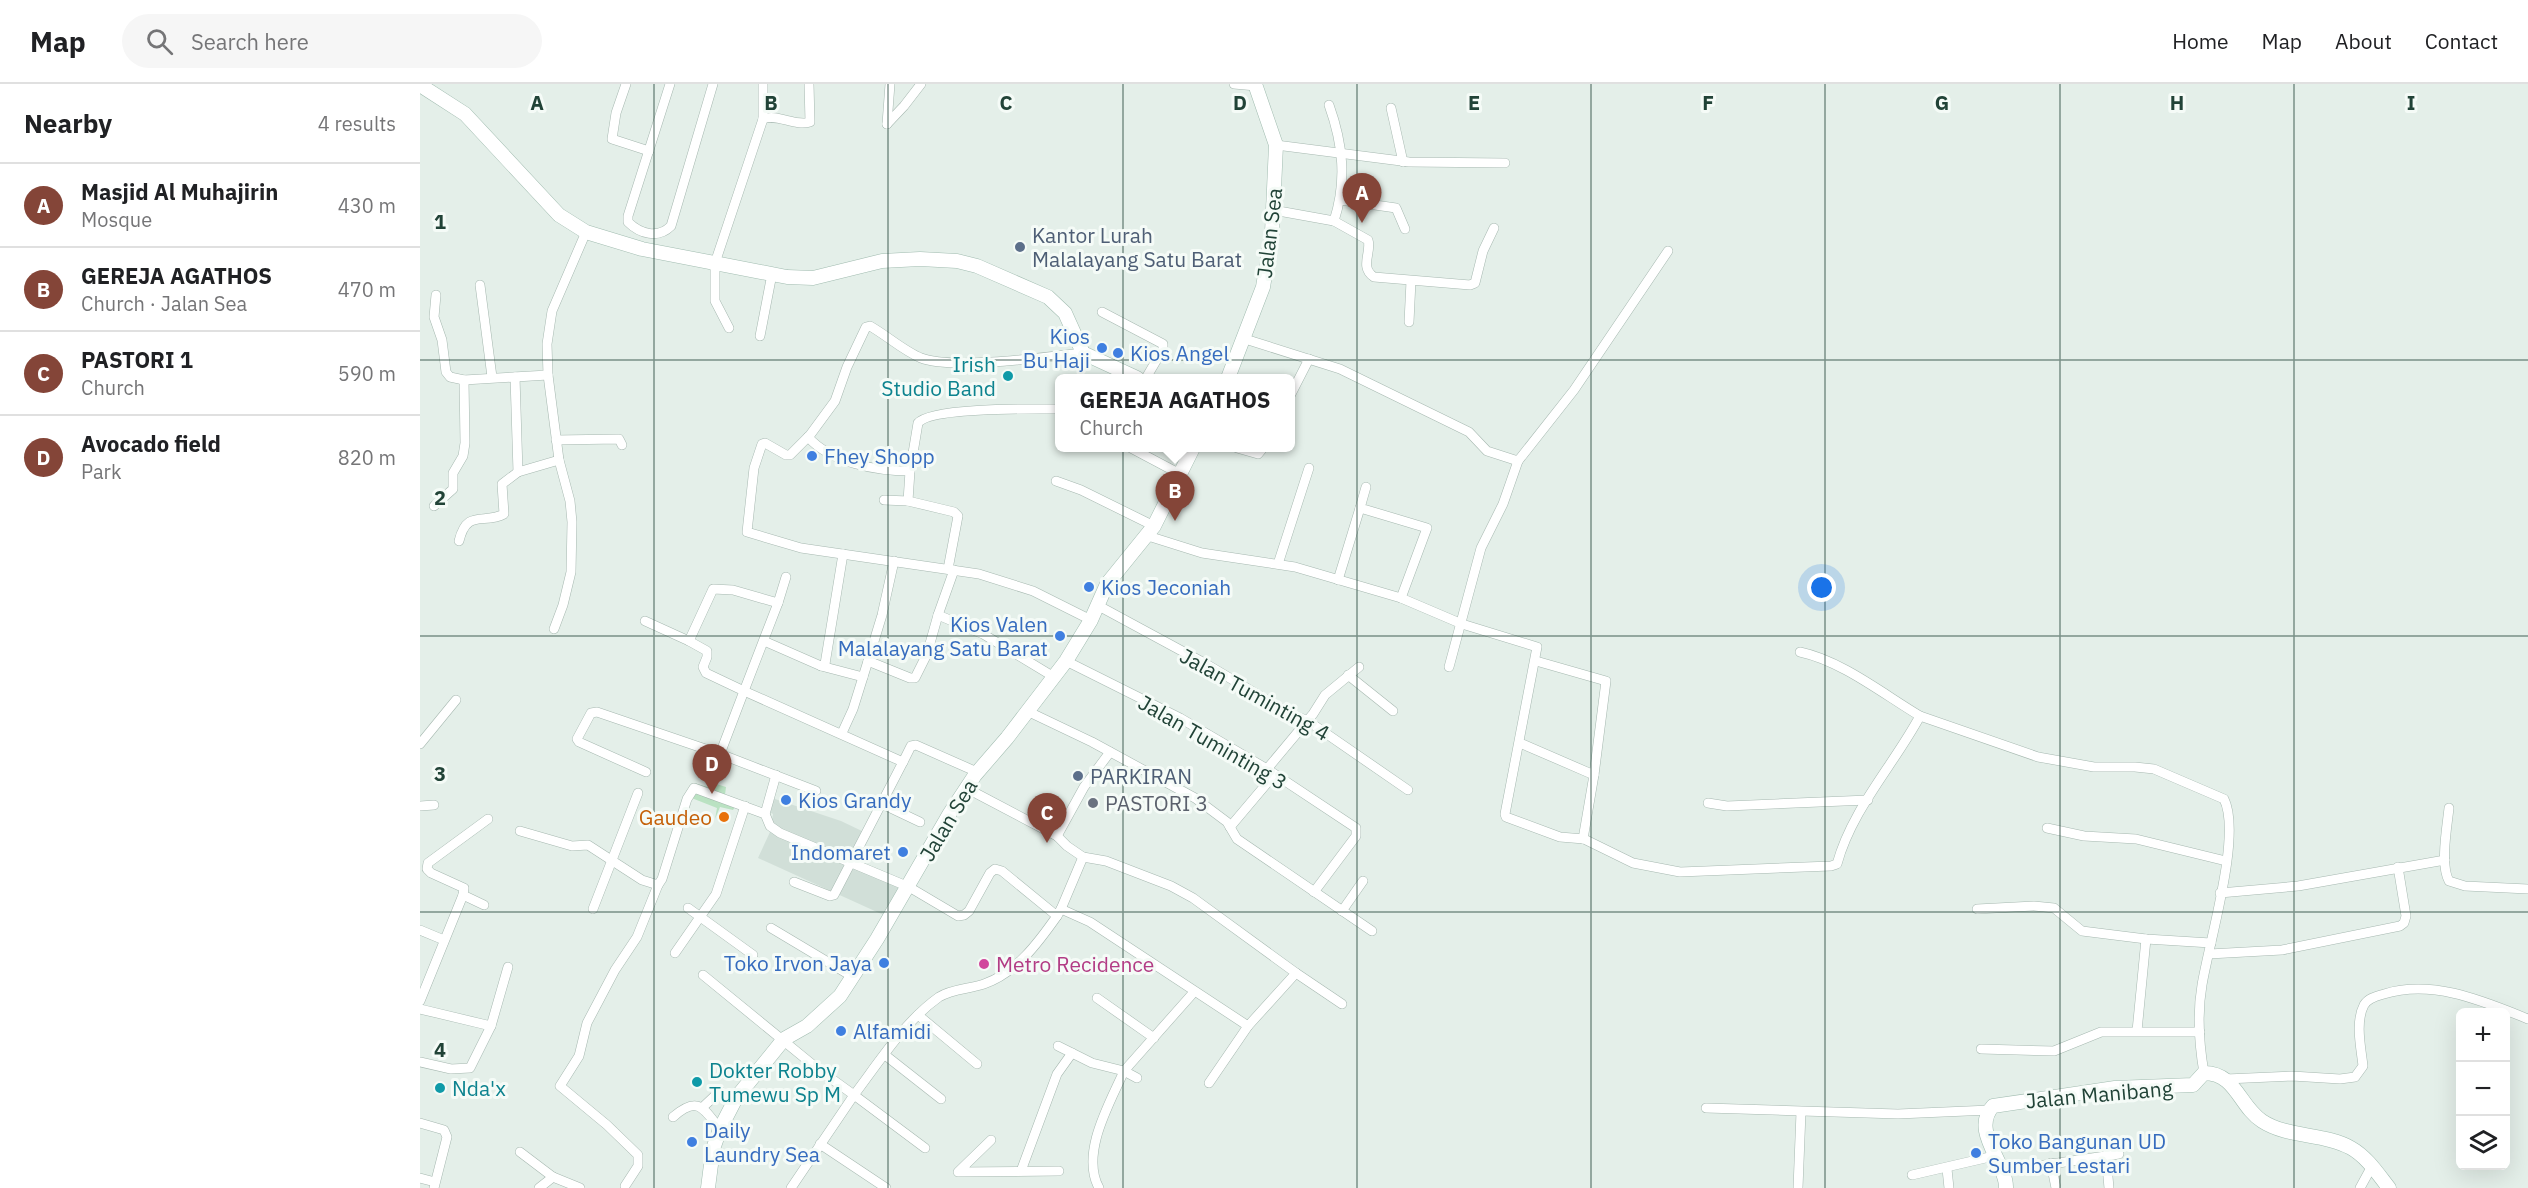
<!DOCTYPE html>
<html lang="en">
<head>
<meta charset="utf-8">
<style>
	body { margin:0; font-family:"IBM Plex Sans",sans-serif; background:#f6f6f6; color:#202124 }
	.controls { position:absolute; right:18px; bottom:18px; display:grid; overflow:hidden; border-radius:9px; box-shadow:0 6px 24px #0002 }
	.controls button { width:54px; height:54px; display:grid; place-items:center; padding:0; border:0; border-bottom:2px solid #e0e0e0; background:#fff; color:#202124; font:30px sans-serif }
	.you { position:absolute; left:1402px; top:504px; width:21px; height:21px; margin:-15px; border:4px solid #fff; border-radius:50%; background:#1a73e8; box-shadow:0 0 0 9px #1a73e833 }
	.badge { display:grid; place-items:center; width:39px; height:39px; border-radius:50%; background:#844538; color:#fff; font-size:20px; font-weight:700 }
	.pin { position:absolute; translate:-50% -50px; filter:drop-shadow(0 2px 3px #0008) }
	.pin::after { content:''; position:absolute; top:32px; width:21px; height:18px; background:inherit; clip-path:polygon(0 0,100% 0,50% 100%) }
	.popup { position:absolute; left:635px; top:290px; width:240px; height:78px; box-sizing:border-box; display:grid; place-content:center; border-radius:9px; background:#fff; filter:drop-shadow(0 2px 4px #0005); font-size:20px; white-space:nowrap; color:#757577 }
	.popup b { font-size:22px; color:#202124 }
	.popup::after { content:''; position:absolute; left:50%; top:100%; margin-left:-12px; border:12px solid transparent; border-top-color:#fff }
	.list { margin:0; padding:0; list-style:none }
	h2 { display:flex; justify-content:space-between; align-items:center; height:78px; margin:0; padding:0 24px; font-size:26px }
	h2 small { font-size:20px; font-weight:400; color:#757577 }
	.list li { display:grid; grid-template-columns:39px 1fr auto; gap:18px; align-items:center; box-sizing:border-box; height:84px; padding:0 24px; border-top:2px solid #e0e0e0 }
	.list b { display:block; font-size:22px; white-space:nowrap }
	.list p { margin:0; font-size:20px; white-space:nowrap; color:#757577 }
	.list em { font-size:20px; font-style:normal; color:#757577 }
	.icon { flex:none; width:33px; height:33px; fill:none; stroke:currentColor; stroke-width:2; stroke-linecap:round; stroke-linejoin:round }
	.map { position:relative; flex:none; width:2108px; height:1104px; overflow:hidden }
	header { display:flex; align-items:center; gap:36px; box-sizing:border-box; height:84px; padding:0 30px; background:#fff; border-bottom:2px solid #e0e0e0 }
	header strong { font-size:28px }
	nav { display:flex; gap:33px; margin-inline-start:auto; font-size:21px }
	.search { width:420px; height:54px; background:#f6f6f6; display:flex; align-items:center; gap:15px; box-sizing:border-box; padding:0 21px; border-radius:33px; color:#757577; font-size:22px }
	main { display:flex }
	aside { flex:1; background:#fff }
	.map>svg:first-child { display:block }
	.built { fill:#d1dfd8 }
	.green { fill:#bae2c2 }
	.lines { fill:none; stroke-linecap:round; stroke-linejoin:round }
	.street-casing { stroke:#a6b8b0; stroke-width:10 }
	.secondary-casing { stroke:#a1bcb0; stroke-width:15 }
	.street { stroke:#fff; stroke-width:9 }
	.secondary { stroke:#fff; stroke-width:14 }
	.grid { fill:none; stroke:#214337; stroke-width:1.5; stroke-opacity:0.55 }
	.service-dot { fill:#5c6f8a; stroke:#f5fbf7; stroke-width:2 }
	.shop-dot { fill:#3f7fe0; stroke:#f5fbf7; stroke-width:2 }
	.culture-dot { fill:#0f9aa8; stroke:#f5fbf7; stroke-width:2 }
	.worship-dot { fill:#6b7280; stroke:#f5fbf7; stroke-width:2 }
	.food-dot { fill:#e8710a; stroke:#f5fbf7; stroke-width:2 }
	.hotel-dot { fill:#d1479c; stroke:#f5fbf7; stroke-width:2 }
	.labels { text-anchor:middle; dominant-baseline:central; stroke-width:6; stroke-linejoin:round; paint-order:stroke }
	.street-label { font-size:21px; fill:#214337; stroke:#f5fbf7 }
	.service-label { font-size:21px; fill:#4e5e75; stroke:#f5fbf7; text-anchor:start }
	.shop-label { font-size:21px; fill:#366cbe; stroke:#f5fbf7; text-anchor:start }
	.culture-label { font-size:21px; fill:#0d838f; stroke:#f5fbf7; text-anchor:start }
	.worship-label { font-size:21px; fill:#5b616d; stroke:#f5fbf7; text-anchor:start }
	.food-label { font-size:21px; fill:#c56008; stroke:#f5fbf7; text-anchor:end }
	.hotel-label { font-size:21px; fill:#b23c85; stroke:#f5fbf7; text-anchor:start }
	.grid-label { font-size:20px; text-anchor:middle; font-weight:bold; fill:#214337; stroke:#f5fbf7; stroke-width:6; stroke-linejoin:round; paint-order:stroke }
</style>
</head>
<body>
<header>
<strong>Map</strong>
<div class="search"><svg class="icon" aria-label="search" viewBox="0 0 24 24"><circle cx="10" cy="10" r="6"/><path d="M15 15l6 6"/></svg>Search here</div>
<nav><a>Home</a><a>Map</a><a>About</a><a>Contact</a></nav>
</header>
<main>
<aside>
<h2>Nearby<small>4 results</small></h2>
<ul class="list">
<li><span class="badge">A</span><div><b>Masjid Al Muhajirin</b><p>Mosque</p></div><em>430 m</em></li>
<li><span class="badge">B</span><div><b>GEREJA AGATHOS</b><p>Church · Jalan Sea</p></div><em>470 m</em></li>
<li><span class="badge">C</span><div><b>PASTORI 1</b><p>Church</p></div><em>590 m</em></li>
<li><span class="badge">D</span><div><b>Avocado field</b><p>Park</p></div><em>820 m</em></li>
</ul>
</aside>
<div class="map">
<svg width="2108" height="1104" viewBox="0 0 2108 1104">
	<rect width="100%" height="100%" fill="#e4efe9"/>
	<!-- built -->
	<path class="built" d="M352,714L421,737L444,748L429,778L487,802L468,833L338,774L350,748L353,730L348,727Z"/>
	<!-- green -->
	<path class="green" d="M290,698L306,703L304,719L315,723L313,726L300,723L295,735L297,724L269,713L274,699L288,703Z"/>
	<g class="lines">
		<defs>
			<g id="street">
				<path d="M206,0L196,29L192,55L229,67"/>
				<path d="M250,0L208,132V138C220,150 238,155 251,142L293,0"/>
				<path d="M814,0L836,2"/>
				<path d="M971,24L983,78"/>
				<path d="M343,35V0"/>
				<path d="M467,40L484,22L501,0"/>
				<path d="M467,40L470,0"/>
				<path d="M856,61L989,78L1085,79"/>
				<path d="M920,116L976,124L985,145"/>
				<path d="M853,126L914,137C927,97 923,60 909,21"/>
				<path d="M914,137L948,156C952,168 939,183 954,193L1050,201L1055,199L1063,167L1074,144"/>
				<path d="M60,201L72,293"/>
				<path d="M16,211L14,233L22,256L26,288L30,293L44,296"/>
				<path d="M682,228L743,260V265L726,294"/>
				<path d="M989,238L991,197"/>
				<path d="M309,244L295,217V179L343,35C357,29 375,43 390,38L389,0"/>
				<path d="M340,252L352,190"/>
				<path d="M825,255L920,285L1049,348L1067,367L1098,377L1154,306L1248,167"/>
				<path d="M663,269C628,273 532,286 501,274C484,267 466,251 450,242L446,243L427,283L415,317L390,351L370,371H366L345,359L342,360L334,384L327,448L381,464L559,490L613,507L671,536"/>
				<path d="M128,291L139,376L150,417L152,438L151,488L143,521L134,545"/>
				<path d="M95,293L98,388"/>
				<path d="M870,312L889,275"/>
				<path d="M388,353C411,379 457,387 490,387"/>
				<path d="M136,356L199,355L202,361"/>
				<path d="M711,364L760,390"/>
				<path d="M817,364L838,370L843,364"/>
				<path d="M636,397L661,406L734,442"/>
				<path d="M946,403L940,424L1007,444L981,514"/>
				<path d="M464,416L488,417"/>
				<path d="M14,422L33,405V389L43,372L45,359L44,296L128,291L127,260L132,227L166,148"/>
				<path d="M728,452L782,469L875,483L981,514L1042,540L1117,563L1085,730L1086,733L1140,753L1164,755L1213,779L1260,788L1411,782L1417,780C1432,725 1473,682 1500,632C1463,610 1422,577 1380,568"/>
				<path d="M39,457C47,424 64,441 84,430L82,400L98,388L139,376"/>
				<path d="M474,477L462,531L448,577L490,594H495L507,570L518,531L563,550L634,593"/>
				<path d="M858,480L889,384"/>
				<path d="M528,485L538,432L534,428L488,417L490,387L498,339C511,323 615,325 640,325"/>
				<path d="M918,496L940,424"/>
				<path d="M358,519L324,607L483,678L414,811L410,812L374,798"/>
				<path d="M677,521L786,580L869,629L888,637L988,706"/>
				<path d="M518,531L534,486"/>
				<path d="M225,537L269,557L293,505L313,506L358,519L366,493"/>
				<path d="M269,557L287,567V573L283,583L286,589L324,607L300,670L396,707"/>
				<path d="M344,557L401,582L405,580L423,470"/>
				<path d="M646,577L760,634L847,685L936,744V752L894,808"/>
				<path d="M1116,577L1186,597L1174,691"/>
				<path d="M401,582L443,593"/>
				<path d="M1029,583L1061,464L1083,420L1098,377"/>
				<path d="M928,591L973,627"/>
				<path d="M607,627L672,658L775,714L807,738L817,755L952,847"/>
				<path d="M1500,632L1618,673L1674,683H1715L1734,685L1804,715C1822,751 1789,858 1782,901C1777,930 1779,960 1784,989"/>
				<path d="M422,649L433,625L448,577"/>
				<path d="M1100,659L1174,691L1163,755"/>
				<path d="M0,660L36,616"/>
				<path d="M483,678L491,662L496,661L557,688"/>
				<path d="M847,685L893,630L905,611L939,583"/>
				<path d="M226,688L159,658L157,655L171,629L177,628L300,670"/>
				<path d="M460,719L500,738"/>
				<path d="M1288,719L1307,722L1448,716"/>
				<path d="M0,722L14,721"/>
				<path d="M2029,724C2027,743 2020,781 2029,797L2045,802L2108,805"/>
				<path d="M345,730L356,691"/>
				<path d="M810,743L854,691"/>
				<path d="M1627,744L1664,752L1716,755L1806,777"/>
				<path d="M100,747L152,762L168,761L222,796L238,801L242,795L267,715L274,704L345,730L350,742L360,749L489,803L538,832L544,831L549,827L570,789L575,785L582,787L637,832L641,825L670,838L828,942L876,889L773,814L751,802L686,777L663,773L647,762L637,752L546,704"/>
				<path d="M637,752L664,703L690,668"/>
				<path d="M1800,809L1878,802L2025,776"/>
				<path d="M43,811L44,804L11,789L7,785L8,779L68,735"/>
				<path d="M268,824L333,871"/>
				<path d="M173,825L218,709"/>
				<path d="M641,825L663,773"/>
				<path d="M1557,825L1614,822L1634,824L1662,847L1726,855L1791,859"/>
				<path d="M922,827L943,797"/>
				<path d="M351,844L433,893"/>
				<path d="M0,846L24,856"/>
				<path d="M255,869L296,810L325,722"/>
				<path d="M1789,870L1862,866L1980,842L1984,839L1986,832L1978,783"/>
				<path d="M876,889L922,920"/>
				<path d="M283,891L398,985L434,1011L371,1104"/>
				<path d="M677,914L734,954"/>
				<path d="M0,917L43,811L64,821"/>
				<path d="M0,925L71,942"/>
				<path d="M498,931L557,980"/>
				<path d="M1717,947L1726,855"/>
				<path d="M638,962L672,979L704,987C690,1019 660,1069 679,1104"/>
				<path d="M1561,965L1634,967L1681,948H1780"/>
				<path d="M465,971L521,1015"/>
				<path d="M0,978L31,985L50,984L71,942L88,883"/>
				<path d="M717,994L704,987L774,908"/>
				<path d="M1806,995L1872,992L1920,995L1935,993L1943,982C1941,964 1935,938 1944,921C1948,914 1957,912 1964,910C2013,895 2063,917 2108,935"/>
				<path d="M789,999L828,942"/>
				<path d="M283,1023L300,1007"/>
				<path d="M1286,1024L1478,1030L1570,1026"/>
				<path d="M253,1033C278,1011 283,1024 300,1045"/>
				<path d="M0,1039L24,1046L27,1053L14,1104"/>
				<path d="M571,1056L538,1088L639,1087"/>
				<path d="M400,1060L466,1104"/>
				<path d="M505,1064L434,1011C459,978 485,937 519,913C532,905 549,905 564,900C596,889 618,859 637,832"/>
				<path d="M100,1068L133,1093"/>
				<path d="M1686,1071L1689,1104"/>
				<path d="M1631,1079L1636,1104"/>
				<path d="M1527,1085L1529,1104"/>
				<path d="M601,1087L637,990L652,969"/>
				<path d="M1584,1087L1699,1070"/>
				<path d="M1492,1091L1574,1072"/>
				<path d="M0,1094L15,1098"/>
				<path d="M205,1102L218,1082V1071L187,1041L140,1002L159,972L167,939L195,886L217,853L238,801"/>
				<path d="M119,1104L133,1093L160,1104"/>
				<path d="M1378,1104L1381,1028"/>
				<path d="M1940,1104L1952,1082"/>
			</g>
			<g id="secondary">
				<path d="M0,1L45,30L139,131L166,148L222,165L367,193L393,194L462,177L500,175L537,177L557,182L628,213L645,229L663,269L717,294"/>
				<path d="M808,294L843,203L852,149L856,61L835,0"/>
				<path d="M288,1104L293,1065L300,1045L316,1014L364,955L387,942L420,912L457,855L530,729L555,691L587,654L646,577L671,536L687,500L734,442L773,364"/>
				<path d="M1586,1104C1587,1079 1550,1047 1573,1022L1695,1004L1773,1001L1784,989C1816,989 1819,1022 1842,1037C1868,1054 1904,1049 1931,1064C1947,1073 1958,1090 1969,1104"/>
			</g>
		</defs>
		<!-- street casing -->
		<use href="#street" class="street-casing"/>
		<!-- secondary casing -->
		<use href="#secondary" class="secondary-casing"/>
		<!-- street -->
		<use href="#street" class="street"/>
		<!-- secondary -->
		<use href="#secondary" class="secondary"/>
	</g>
	<!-- grid -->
	<path class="grid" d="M234,0V1104M468,0V1104M703,0V1104M937,0V1104M1171,0V1104M1405,0V1104M1640,0V1104M1874,0V1104M0,276H2108M0,552H2108M0,828H2108"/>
	<!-- markers -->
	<g class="service-dot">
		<circle cx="600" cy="163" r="6"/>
		<circle cx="658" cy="692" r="6"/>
	</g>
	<g class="shop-dot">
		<circle cx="682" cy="264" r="6"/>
		<circle cx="698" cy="269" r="6"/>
		<circle cx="392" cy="372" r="6"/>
		<circle cx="669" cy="503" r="6"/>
		<circle cx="640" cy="552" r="6"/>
		<circle cx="366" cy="716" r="6"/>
		<circle cx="483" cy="768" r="6"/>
		<circle cx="464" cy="879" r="6"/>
		<circle cx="421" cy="947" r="6"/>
		<circle cx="272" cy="1058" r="6"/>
		<circle cx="1556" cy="1069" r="6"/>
	</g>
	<g class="culture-dot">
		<circle cx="588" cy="292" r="6"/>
		<circle cx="277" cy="998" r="6"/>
		<circle cx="20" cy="1004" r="6"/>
	</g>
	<circle class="worship-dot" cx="673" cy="719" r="6"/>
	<circle class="food-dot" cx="304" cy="733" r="6"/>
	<circle class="hotel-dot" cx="564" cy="880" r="6"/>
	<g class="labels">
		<!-- street labels -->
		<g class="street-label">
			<text transform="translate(849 149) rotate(-83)">Jalan Sea</text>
			<text transform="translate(835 610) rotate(29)">Jalan Tuminting 4</text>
			<text transform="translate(793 658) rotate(30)">Jalan Tuminting 3</text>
			<text transform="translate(528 736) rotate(-59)">Jalan Sea</text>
			<text transform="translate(1679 1010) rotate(-5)">Jalan Manibang</text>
		</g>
		<!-- service labels -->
		<g class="service-label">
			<text x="612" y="151">Kantor Lurah<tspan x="612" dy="24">Malalayang Satu Barat</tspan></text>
			<text x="670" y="692">PARKIRAN</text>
		</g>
		<!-- shop labels -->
		<g class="shop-label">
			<text x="670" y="252" text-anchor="end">Kios<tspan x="670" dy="24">Bu Haji</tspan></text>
			<text x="710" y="269">Kios Angel</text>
			<text x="404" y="372">Fhey Shopp</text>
			<text x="681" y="503">Kios Jeconiah</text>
			<text x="628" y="540" text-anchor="end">Kios Valen<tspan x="628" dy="24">Malalayang Satu Barat</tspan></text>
			<text x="378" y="716">Kios Grandy</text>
			<text x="471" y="768" text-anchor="end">Indomaret</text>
			<text x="452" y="879" text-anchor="end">Toko Irvon Jaya</text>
			<text x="433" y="947">Alfamidi</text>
			<text x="284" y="1046">Daily<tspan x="284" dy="24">Laundry Sea</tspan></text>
			<text x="1568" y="1057">Toko Bangunan UD<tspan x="1568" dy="24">Sumber Lestari</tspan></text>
		</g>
		<!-- culture labels -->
		<g class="culture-label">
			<text x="576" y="280" text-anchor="end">Irish<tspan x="576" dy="24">Studio Band</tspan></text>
			<text x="289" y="986">Dokter Robby<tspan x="289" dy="24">Tumewu Sp M</tspan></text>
			<text x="32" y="1004">Nda'x</text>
		</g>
		<!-- worship labels -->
		<g class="worship-label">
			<text x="685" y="719">PASTORI 3</text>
		</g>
		<!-- food labels -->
		<g class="food-label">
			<text x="292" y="733">Gaudeo</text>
		</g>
		<!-- hotel labels -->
		<g class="hotel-label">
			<text x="576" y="880">Metro Recidence</text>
		</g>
	</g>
	<g class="grid-label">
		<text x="117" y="26">A</text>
		<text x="351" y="26">B</text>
		<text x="586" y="26">C</text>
		<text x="820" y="26">D</text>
		<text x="1054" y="26">E</text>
		<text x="1288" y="26">F</text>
		<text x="1522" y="26">G</text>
		<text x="1757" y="26">H</text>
		<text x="1991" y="26">I</text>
		<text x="20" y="145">1</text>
		<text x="20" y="421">2</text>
		<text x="20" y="697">3</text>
		<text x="20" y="973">4</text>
	</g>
</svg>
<div class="controls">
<button>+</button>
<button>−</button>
<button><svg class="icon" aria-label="layers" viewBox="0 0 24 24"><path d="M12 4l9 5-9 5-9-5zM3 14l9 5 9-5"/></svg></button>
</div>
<div class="you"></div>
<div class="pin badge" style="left:942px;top:139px">A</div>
<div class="pin badge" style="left:755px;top:437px">B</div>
<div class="popup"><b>GEREJA AGATHOS</b>Church</div>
<div class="pin badge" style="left:627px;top:759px">C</div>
<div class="pin badge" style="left:292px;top:710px">D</div>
</div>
</main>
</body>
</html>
